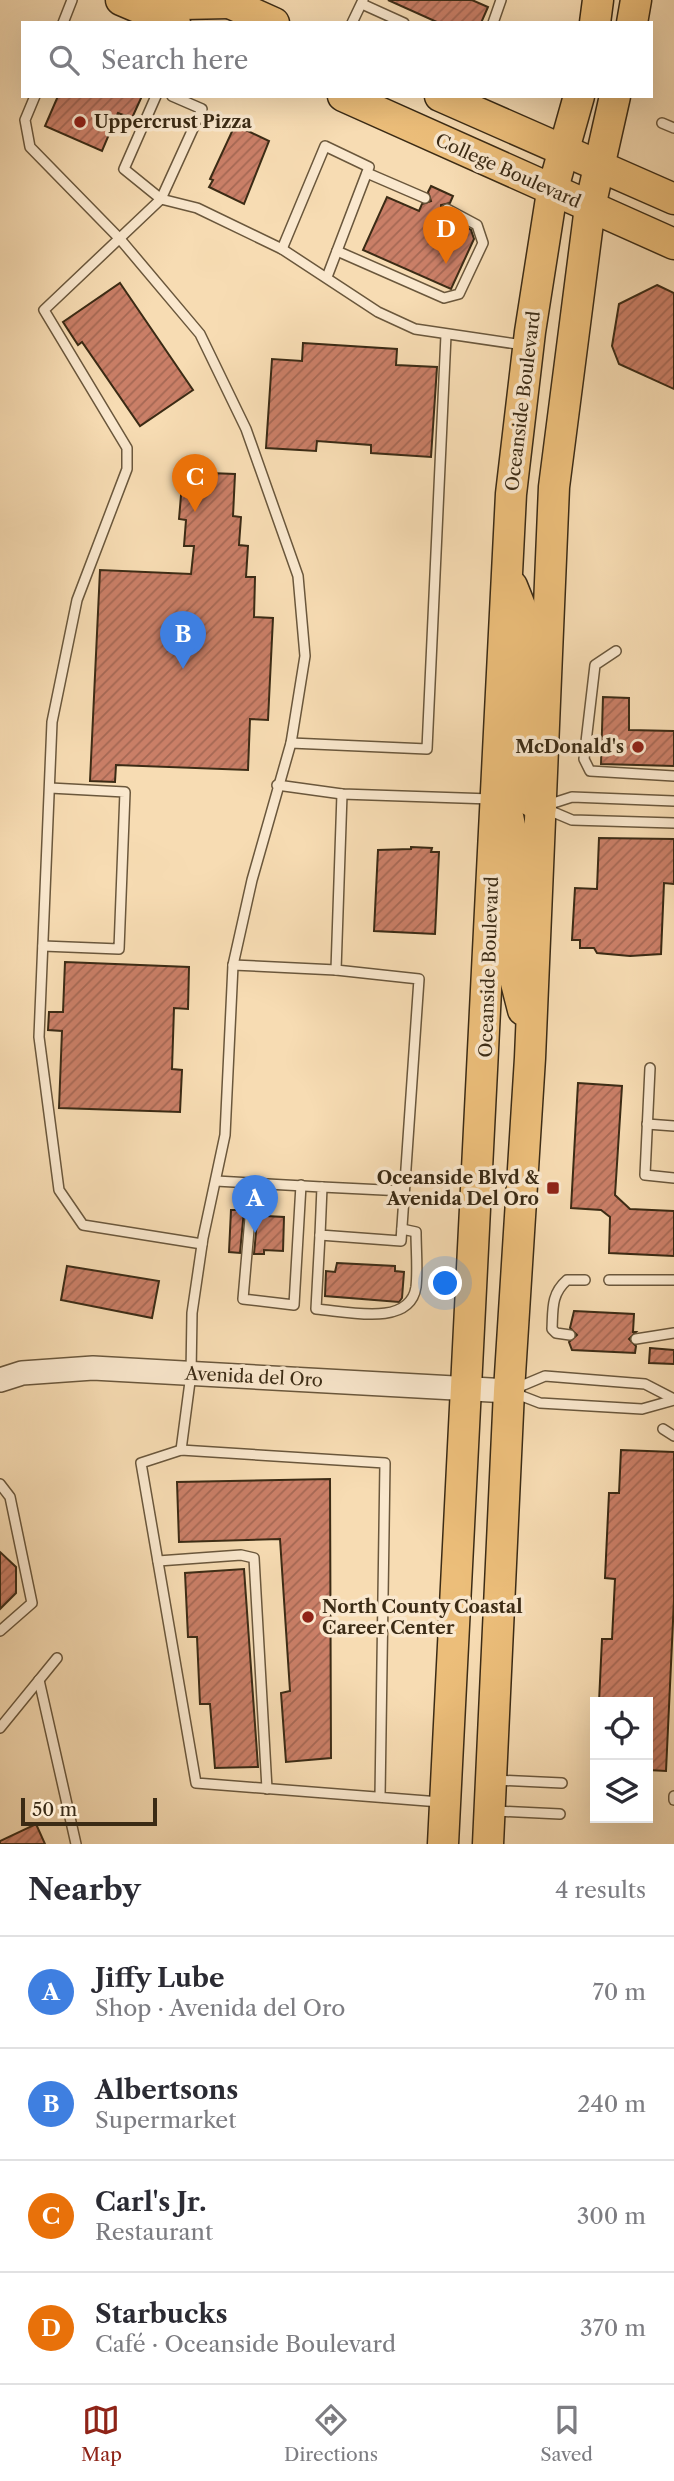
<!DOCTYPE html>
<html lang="en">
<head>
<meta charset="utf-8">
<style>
	body { margin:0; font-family:"Libre Caslon Text",serif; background:#f2f2f3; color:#2b2b33 }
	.controls { position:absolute; right:21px; bottom:21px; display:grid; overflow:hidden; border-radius:0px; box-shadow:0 7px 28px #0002 }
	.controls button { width:63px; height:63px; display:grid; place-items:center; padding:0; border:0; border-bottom:2px solid #e1e1e2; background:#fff; color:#2b2b33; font:35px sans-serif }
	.scale { position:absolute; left:21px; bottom:18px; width:136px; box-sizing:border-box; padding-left:7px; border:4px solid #3b2b15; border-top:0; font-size:19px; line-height:24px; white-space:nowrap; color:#3b2b15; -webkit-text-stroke:5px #fae8ce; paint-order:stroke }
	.you { position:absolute; left:446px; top:1284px; width:24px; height:24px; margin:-18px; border:5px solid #fff; border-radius:50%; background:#1a73e8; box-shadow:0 0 0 10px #1a73e833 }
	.badge { display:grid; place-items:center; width:46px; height:46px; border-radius:50%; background:#8f2418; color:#fff; font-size:23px; font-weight:700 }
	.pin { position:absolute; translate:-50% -58px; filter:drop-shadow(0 2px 4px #0008) }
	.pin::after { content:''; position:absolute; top:37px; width:24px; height:21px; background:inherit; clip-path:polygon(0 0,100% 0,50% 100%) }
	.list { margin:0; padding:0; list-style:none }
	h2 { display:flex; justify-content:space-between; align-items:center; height:91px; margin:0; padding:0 28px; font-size:30px }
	h2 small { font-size:23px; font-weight:400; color:#7c7c81 }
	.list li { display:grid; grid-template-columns:46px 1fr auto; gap:21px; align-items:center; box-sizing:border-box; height:112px; padding:0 28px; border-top:2px solid #e1e1e2 }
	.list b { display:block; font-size:26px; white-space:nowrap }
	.list p { margin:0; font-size:23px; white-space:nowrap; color:#7c7c81 }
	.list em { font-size:23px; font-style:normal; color:#7c7c81 }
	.icon { flex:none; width:38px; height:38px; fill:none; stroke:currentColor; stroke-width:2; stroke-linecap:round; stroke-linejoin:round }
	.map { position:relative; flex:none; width:674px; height:1844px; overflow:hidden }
	.search { position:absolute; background:#fff; box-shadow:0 7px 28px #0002; left:21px; right:21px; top:21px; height:77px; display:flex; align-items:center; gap:18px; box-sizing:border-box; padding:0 24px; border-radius:0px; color:#7c7c81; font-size:26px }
	.sheet { height:539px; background:#fff }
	nav { display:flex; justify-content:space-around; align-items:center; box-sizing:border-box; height:98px; border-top:2px solid #e1e1e2; background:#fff; font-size:19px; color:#7c7c81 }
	nav a { display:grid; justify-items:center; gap:4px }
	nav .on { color:#8f2418 }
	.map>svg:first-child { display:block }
	.building { fill:url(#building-hatch); stroke:#3b2b15; stroke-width:2 }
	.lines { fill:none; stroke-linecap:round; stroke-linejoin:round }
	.service-casing { stroke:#6a573c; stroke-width:12 }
	.tertiary-casing { stroke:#6a573c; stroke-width:26 }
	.primary-casing { stroke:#3b2b15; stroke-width:33 }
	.service { stroke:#fae8ce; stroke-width:9 }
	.tertiary { stroke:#fae8ce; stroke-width:23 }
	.primary { stroke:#ecbe7a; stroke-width:30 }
	.poi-dot { fill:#8f2418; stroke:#fae8ce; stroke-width:2.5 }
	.labels { text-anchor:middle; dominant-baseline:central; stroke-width:7; stroke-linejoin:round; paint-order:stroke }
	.poi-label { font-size:18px; font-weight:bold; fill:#3b2b15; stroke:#fae8ce; text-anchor:start }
	.street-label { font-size:18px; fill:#3b2b15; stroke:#fae8ce }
</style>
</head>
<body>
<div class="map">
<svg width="674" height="1844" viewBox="0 0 674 1844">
	<defs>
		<pattern id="building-hatch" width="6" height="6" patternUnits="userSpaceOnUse" patternTransform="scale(1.75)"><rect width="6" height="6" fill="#ca7f67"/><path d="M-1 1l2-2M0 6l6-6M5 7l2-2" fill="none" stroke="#a56854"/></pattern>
	</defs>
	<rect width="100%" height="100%" fill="#f7dcb3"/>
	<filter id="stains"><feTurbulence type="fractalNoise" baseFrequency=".00286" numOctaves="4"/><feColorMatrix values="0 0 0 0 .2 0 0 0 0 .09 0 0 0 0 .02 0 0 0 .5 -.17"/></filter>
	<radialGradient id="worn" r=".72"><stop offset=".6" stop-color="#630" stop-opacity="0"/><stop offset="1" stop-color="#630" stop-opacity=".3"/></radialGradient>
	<!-- building -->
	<g class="building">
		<path d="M388,0H472L488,7L481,23H439Z"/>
		<path d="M58,96H142L132,118L118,113L102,151L45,126Z"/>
		<path d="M235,125L269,141L244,204L209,187L213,180L210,179Z"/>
		<path d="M431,186L453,196L450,203L441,205V212L471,230L474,239L451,289L363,250L387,197L419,211L422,204L431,201L428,192Z"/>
		<path d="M120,283L193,390L140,426L82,342L78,345L63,322Z"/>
		<path d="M657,285L674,293V389L619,364L612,346L619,304Z"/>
		<path d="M303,343L397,349L396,365L437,367L431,457L371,453V445L317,441L316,451L266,448L272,359L302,361Z"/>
		<path d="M183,472L235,474L233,516L241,517L239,545L248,546L246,577H255L254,617L273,618L268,720L250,719L248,770L116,765L115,782L90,781L100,570L191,574L194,546H184L186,520L179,519Z"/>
		<path d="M603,697L629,698V730L674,731V766L601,764Z"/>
		<path d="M599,838L674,839V884L664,883L661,954L630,956L597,953L594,948H580V940H572L575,888L597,889Z"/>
		<path d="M411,847L432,848L431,852H439L435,934L374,931L378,850L411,849Z"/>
		<path d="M65,962L189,967L188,1009L174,1008L172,1069L182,1070L180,1112L59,1108L62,1031L48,1030L49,1012H63Z"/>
		<path d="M578,1083L622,1086L615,1195L630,1209L674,1211V1256L609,1253L610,1217L601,1210L571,1208Z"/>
		<path d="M231,1210H244L240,1253L229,1252Z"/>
		<path d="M258,1211L266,1212V1216L284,1217L283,1251L264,1250V1254H254Z"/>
		<path d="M337,1263L395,1266V1271L404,1272L402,1298L399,1302L325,1296L326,1271L335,1272Z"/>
		<path d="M67,1266L159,1281L152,1318L61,1300Z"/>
		<path d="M574,1311L634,1314L633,1332H636L629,1339L636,1346L635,1353L572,1350L569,1342L577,1335L570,1328Z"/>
		<path d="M650,1348L674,1350V1364L649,1363Z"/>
		<path d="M621,1450L674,1452V1600L666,1771L648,1770V1702H599L602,1639H612L615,1579L605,1578L609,1493H619Z"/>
		<path d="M330,1479L331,1758L286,1762L281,1693L290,1691L280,1539L179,1542L177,1482Z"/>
		<path d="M0,1552L16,1567V1593L0,1609Z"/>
		<path d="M244,1569L258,1767L215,1768L210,1704H200L197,1637H188L185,1573Z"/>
		<path d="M36,1824L45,1844H0V1841Z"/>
	</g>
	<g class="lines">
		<defs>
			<g id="service">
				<path d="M362,4L404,23"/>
				<path d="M63,23L72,0"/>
				<path d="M352,23L363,0"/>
				<path d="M493,23L501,0"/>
				<path d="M35,96L25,120L30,147L120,239L200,334L246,429L298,576L305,656L291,743L252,880L233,965L225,1135L203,1238L192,1313L191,1374L181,1450"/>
				<path d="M156,96L124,169L161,199L202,109L172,96"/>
				<path d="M662,123L674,128"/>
				<path d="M367,173L425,198"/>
				<path d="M282,249L325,146L369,167L327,277"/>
				<path d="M337,251L444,298L459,294L483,243L477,225L447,209"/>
				<path d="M616,651L595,665L584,759L590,771L674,776"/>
				<path d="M291,743L427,749L446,335"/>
				<path d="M277,785L342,794L491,799"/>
				<path d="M544,806L572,797L674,801"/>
				<path d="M546,809L572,820L674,823"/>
				<path d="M43,946L119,949L125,792L50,788"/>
				<path d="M233,965L336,970"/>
				<path d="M650,1068L645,1175L674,1178"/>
				<path d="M647,1124L674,1126"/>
				<path d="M216,1181L322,1187L320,1235L401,1241L419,979L336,970L342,794"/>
				<path d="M253,1183L243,1299L294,1305L301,1185"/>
				<path d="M322,1187L404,1191"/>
				<path d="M320,1235L316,1309C345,1311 410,1328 416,1287C418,1269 416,1250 416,1232L402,1229"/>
				<path d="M202,1244L83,1225L59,1190L39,1037L52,722L77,600L127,469V448L44,310L161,199L197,208L282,249L378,312L415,329L523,345"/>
				<path d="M609,1280H674"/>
				<path d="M570,1335L556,1333L552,1329C553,1309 551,1294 567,1280H585"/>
				<path d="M636,1339L674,1333"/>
				<path d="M514,1389L545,1376L645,1384L674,1399"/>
				<path d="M514,1393L540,1403L642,1409L674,1400"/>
				<path d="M663,1429L674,1436"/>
				<path d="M0,1484L10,1497L32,1603L0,1631"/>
				<path d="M158,1561L241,1555L254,1558L267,1789"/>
				<path d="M39,1680L76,1844"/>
				<path d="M0,1728L57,1658"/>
				<path d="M494,1780L562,1783"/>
				<path d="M380,1797L385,1463L181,1450L141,1463L196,1783C278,1789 359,1796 440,1802"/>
				<path d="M674,1800V1796"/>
				<path d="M496,1811L560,1814"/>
			</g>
			<path id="tertiary" d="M0,1380L22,1373L93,1368L509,1391"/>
			<g id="primary">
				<path d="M121,0L175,23"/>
				<path d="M172,0L182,4L229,3"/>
				<path d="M223,0L274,23"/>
				<path d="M595,23L598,0"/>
				<path d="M632,23L636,0"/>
				<path d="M343,96L674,244"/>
				<path d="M440,96L674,199"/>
				<path d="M512,586L522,611L525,628L518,788L523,796L541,807"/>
				<path d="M506,807L515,849L511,963L523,1010"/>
				<path d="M443,1844L511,494L530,332L552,192L579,96"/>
				<path d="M488,1844L509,1391L530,1058L554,487L590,207L615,96"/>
			</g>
		</defs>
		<!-- service casing -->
		<use href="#service" class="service-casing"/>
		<!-- tertiary casing -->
		<use href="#tertiary" class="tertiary-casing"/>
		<!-- primary casing -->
		<use href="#primary" class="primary-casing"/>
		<!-- service -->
		<use href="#service" class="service"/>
		<!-- tertiary -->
		<use href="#tertiary" class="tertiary"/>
		<!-- primary -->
		<use href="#primary" class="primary"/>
	</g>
	<!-- markers -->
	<g class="poi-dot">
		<circle cx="80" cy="122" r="7"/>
		<circle cx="638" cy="747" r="7"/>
		<rect x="546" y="1181" width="14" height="14" rx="3.5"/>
		<circle cx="308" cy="1617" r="7"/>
	</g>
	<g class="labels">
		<!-- poi labels -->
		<g class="poi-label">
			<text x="94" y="122">Uppercrust Pizza</text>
			<text x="624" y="747" text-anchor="end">McDonald's</text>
			<text x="539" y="1178" text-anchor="end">Oceanside Blvd &amp;<tspan x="539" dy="21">Avenida Del Oro</tspan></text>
			<text x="322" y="1607">North County Coastal<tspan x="322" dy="21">Career Center</tspan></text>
		</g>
		<!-- street labels -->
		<g class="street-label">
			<text transform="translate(508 171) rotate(24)">College Boulevard</text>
			<text transform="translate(523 401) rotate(-83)">Oceanside Boulevard</text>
			<text transform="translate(489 967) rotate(-88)">Oceanside Boulevard</text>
			<text transform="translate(254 1377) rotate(3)">Avenida del Oro</text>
		</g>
	</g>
	<rect width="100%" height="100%" filter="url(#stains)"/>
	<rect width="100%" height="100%" fill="url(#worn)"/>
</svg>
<div class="controls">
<button><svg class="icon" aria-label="locate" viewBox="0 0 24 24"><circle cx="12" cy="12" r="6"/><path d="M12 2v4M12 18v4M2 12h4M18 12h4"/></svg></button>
<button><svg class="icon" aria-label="layers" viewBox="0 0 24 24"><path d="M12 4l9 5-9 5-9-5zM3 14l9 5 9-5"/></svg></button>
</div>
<div class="scale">50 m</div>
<div class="you"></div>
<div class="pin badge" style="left:255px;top:1233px;background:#3f7fe0">A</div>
<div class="pin badge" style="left:183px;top:669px;background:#3f7fe0">B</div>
<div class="pin badge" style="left:195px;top:512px;background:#e8710a">C</div>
<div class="pin badge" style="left:446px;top:264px;background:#e8710a">D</div>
<div class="search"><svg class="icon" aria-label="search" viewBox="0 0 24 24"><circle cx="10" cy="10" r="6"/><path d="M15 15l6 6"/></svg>Search here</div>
</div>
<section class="sheet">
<h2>Nearby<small>4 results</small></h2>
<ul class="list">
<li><span class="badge" style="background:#3f7fe0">A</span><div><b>Jiffy Lube</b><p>Shop · Avenida del Oro</p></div><em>70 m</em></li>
<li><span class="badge" style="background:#3f7fe0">B</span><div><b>Albertsons</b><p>Supermarket</p></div><em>240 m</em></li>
<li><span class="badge" style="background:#e8710a">C</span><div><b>Carl's Jr.</b><p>Restaurant</p></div><em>300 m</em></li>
<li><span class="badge" style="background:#e8710a">D</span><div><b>Starbucks</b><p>Café · Oceanside Boulevard</p></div><em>370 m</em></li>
</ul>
</section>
<nav>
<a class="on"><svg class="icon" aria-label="map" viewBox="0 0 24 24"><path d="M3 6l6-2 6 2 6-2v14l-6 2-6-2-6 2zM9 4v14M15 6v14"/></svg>Map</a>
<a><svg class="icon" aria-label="directions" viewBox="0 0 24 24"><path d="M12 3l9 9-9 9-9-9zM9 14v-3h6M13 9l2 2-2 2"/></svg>Directions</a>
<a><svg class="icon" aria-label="saved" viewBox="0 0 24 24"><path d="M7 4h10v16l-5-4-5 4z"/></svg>Saved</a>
</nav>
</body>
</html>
